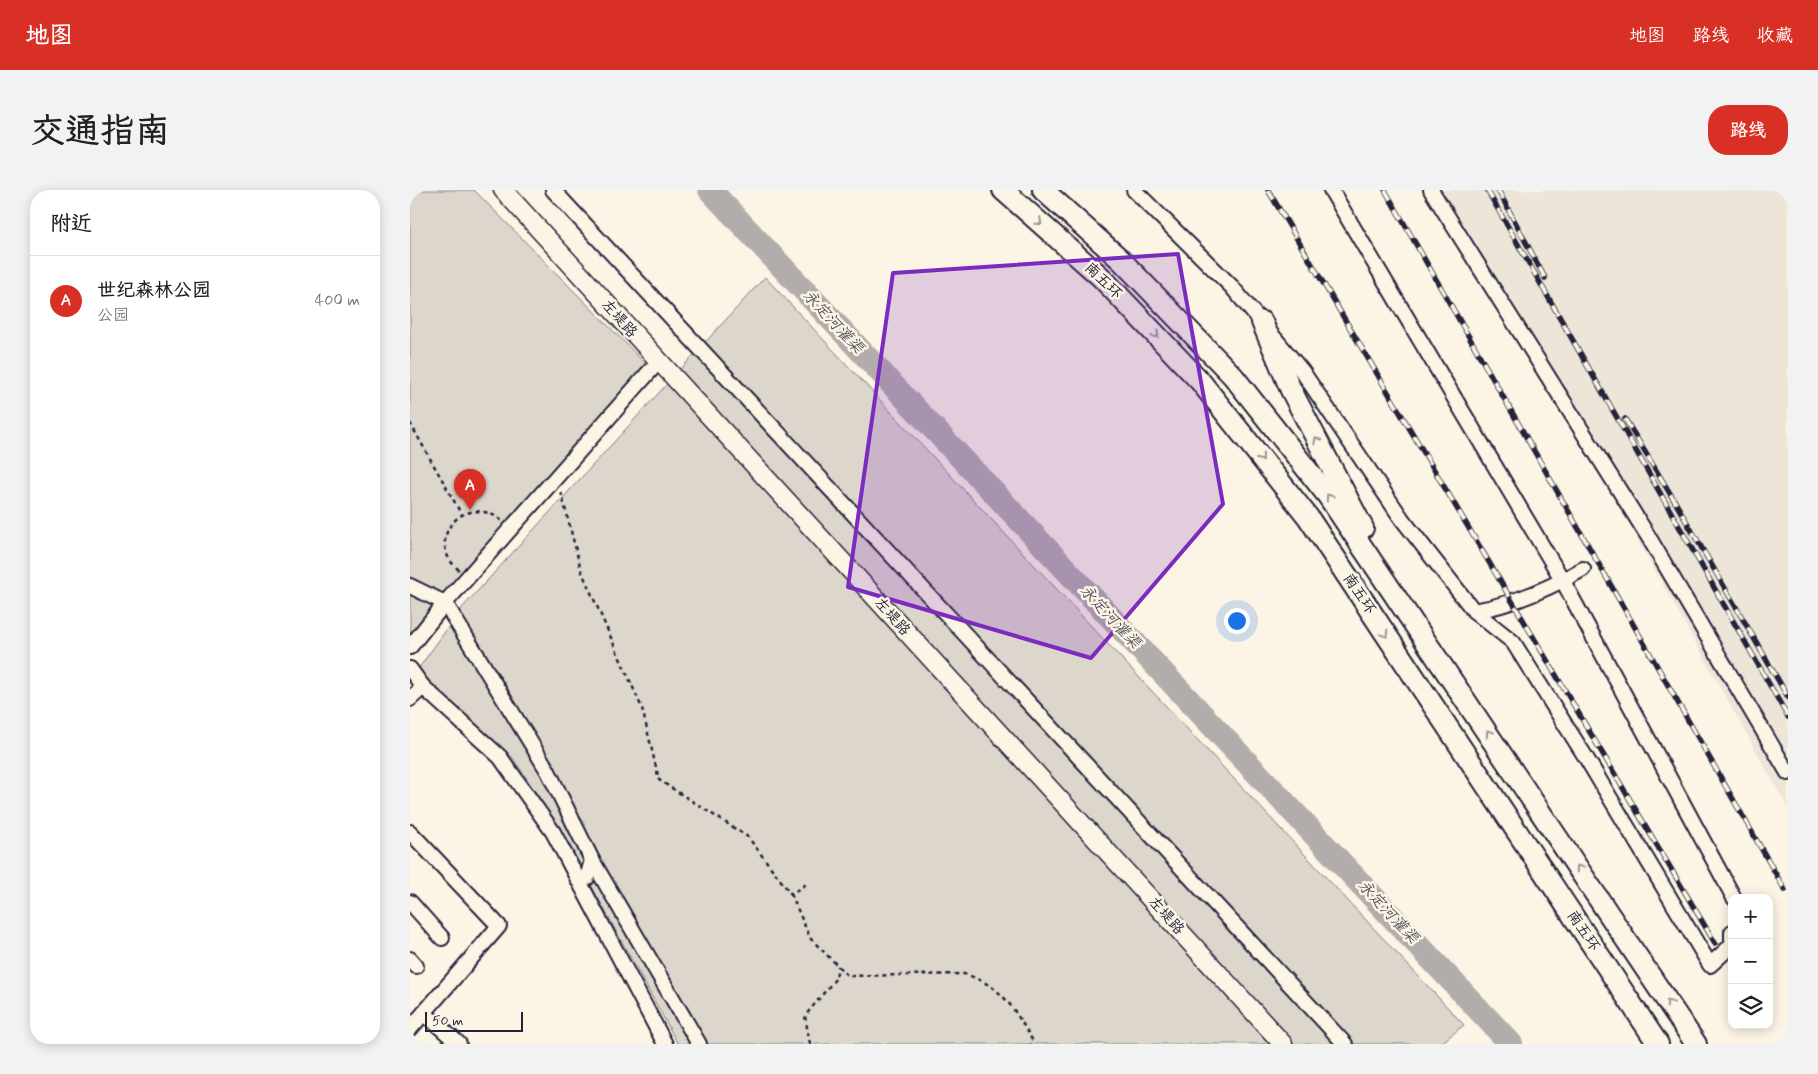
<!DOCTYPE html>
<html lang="zh">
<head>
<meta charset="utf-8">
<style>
	body { margin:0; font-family:Mynerve,"LXGW WenKai TC",sans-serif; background:#f2f2f2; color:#202124 }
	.controls { position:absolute; right:15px; bottom:15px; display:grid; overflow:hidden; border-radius:10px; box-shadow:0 2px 12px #0003 }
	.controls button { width:45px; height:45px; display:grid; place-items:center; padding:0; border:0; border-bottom:1px solid #e0e0e0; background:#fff; color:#202124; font:25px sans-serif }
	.scale { position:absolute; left:15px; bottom:12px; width:98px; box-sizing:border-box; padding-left:5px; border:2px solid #22223b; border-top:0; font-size:14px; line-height:18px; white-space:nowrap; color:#22223b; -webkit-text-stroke:4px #fcf5e5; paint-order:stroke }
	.you { position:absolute; left:826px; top:430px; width:18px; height:18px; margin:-12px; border:4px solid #fff; border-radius:50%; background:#1a73e8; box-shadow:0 0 0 8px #1a73e833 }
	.badge { display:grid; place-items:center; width:32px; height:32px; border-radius:50%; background:#d93025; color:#fff; font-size:16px; font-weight:700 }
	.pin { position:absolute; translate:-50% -41px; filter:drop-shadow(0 1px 2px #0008) }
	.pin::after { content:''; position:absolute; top:26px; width:18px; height:15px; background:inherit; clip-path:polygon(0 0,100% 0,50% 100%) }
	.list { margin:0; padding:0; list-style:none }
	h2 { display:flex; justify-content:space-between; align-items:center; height:65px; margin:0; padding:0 20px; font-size:21px }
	h2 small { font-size:16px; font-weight:400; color:#757577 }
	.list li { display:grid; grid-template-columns:32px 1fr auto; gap:15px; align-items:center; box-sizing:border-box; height:90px; padding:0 20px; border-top:1px solid #e0e0e0 }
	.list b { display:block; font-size:19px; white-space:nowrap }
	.list p { margin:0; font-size:16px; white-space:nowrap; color:#757577 }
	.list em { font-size:16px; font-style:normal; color:#757577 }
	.icon { flex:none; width:28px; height:28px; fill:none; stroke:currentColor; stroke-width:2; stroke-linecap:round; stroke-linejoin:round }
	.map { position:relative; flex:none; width:1378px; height:854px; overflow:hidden; border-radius:20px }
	header { display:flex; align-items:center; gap:30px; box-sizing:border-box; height:70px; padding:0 25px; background:#d93025; color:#fff }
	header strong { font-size:24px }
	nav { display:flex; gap:28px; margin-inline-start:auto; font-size:18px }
	.intro { display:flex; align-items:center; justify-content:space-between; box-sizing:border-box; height:120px; padding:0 30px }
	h1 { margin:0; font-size:35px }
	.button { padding:12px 22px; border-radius:20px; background:#d93025; color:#fff; font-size:18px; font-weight:700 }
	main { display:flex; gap:30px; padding:0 30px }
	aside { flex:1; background:#fff; border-radius:20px; box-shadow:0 2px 12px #0003 }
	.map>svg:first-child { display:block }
	.built { fill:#ece5d8 }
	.green { fill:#dcd6cc; stroke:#7f7c84 }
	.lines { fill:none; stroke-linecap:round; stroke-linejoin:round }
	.river { stroke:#b2adab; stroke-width:24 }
	.minor-casing { stroke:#22223b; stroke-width:18 }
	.major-casing { stroke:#22223b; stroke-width:21 }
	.highway-casing { stroke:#22223b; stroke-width:24 }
	.path { stroke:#22223b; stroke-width:2.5; stroke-dasharray:4 4; stroke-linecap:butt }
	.minor { stroke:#fcf5e5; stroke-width:14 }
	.major { stroke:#fcf5e5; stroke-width:18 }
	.highway { stroke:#fcf5e5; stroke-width:20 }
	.rail-casing { stroke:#22223b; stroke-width:5.5 }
	.rail { stroke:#fcf5e5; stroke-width:4; stroke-dasharray:11; stroke-linecap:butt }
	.oneway { stroke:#9a9698 }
	.marked { fill:#7b2cbf; fill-opacity:0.2; stroke:#7b2cbf; stroke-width:4; stroke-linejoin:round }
	.labels { text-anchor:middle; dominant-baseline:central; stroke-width:5; stroke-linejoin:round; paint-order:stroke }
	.street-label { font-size:15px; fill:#22223b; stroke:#fcf5e5 }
	.water-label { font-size:16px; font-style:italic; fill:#545362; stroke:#fcf5e5 }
</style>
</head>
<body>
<header>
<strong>地图</strong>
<nav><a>地图</a><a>路线</a><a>收藏</a></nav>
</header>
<div class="intro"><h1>交通指南</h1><a class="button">路线</a></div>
<main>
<aside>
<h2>附近<small></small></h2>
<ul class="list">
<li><span class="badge">A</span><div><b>世纪森林公园</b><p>公园</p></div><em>400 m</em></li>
</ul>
</aside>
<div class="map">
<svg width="1378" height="854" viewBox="0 0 1378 854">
	<rect width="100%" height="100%" fill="#fcf5e5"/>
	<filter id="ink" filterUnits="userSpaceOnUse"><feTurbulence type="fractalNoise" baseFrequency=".02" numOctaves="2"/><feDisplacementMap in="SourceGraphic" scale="10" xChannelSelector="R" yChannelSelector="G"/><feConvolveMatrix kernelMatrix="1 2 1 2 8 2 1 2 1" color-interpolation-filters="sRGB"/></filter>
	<g filter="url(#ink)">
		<!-- built -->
		<path class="built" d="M1032,0H1378V618Z"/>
		<!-- green -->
		<g class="green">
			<path d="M0,0H64L242,180L0,461Z"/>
			<path d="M355,87L1054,835L1030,854H268L152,642L103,568L6,482L52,418Z"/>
		</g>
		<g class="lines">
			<!-- river -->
			<path class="river" d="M300,0L1101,854"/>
			<defs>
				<g id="minor">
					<path d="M143,0L935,854"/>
					<path d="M724,0L821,96L892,181L992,329L1064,421L1103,452L1175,566L1300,775L1322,755V742"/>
					<path d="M921,0L1153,391L1324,708"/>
					<path d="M1021,0L1238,346L1378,583"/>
					<path d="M0,396L35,413L138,581L182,670L177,688"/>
					<path d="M1064,421C1101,415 1140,398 1173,379"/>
					<path d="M0,457L35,413L248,172"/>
					<path d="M0,479L13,497L0,509"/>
					<path d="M12,496L90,567L143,642L255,854"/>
					<path d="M0,642L89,736L0,839"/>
					<path d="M182,670L289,854"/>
					<path d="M0,712L32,748"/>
					<path d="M0,769L6,776"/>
					<path d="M14,823L49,854"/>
				</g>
				<path id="major" d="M93,0L873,854"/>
				<g id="highway">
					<path d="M593,0L691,87L790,191L898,327L1248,854"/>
					<path d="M633,0L710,69L823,186L918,306L1286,854"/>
					<path d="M852,132L881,200L953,338"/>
				</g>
			</defs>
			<!-- minor casing -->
			<use href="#minor" class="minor-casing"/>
			<!-- major casing -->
			<use href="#major" class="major-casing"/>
			<!-- highway casing -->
			<use href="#highway" class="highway-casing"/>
			<!-- path -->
			<g class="path">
				<path d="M0,233L52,325"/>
				<path d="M151,302L171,380L232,518L249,590L338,647L381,704L398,693"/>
				<path d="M49,380C12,350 55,300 92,331"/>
				<path d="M381,704L400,748L438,786L555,784C594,797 603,818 623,851L621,854"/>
				<path d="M400,854L395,826L426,788L428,776"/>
			</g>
			<!-- minor -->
			<use href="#minor" class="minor"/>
			<!-- major -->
			<use href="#major" class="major"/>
			<!-- highway -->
			<use href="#highway" class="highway"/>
			<defs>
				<g id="rail">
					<path d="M858,0L1305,753"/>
					<path d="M975,0L1375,700"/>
					<path d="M1077,0L1378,527"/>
					<path d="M1088,0L1135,88"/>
					<path d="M1215,229L1264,310L1378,507"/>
				</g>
			</defs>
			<!-- rail casing -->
			<use href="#rail" class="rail-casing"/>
			<!-- rail -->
			<use href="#rail" class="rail"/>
		</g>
		<!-- one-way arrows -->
		<defs><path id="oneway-chevron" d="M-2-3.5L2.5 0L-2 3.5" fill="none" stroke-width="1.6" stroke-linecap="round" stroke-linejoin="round" transform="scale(1.25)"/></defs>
		<g class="oneway">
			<use href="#oneway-chevron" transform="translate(629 32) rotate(41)"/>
			<use href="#oneway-chevron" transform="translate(746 145) rotate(46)"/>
			<use href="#oneway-chevron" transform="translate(907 250) rotate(-118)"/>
			<use href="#oneway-chevron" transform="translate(851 268) rotate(52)"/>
			<use href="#oneway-chevron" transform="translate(919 307) rotate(-126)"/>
			<use href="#oneway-chevron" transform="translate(975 444) rotate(56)"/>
			<use href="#oneway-chevron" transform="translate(1079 543) rotate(-124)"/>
			<use href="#oneway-chevron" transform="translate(1169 678) rotate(-124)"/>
			<use href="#oneway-chevron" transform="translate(1259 813) rotate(-124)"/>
		</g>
	</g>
	<!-- marked area -->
	<path class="marked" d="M768,64L813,314L681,468L438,397L483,83Z"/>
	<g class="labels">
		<!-- street labels -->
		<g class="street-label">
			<text transform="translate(693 91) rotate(44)">南五环</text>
			<text transform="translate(209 129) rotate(48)">左堤路</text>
			<text transform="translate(949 404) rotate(56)">南五环</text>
			<text transform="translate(482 427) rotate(48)">左堤路</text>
			<text transform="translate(756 726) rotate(48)">左堤路</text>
			<text transform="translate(1173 741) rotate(56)">南五环</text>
		</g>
		<!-- water labels -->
		<g class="water-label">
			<text transform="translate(423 132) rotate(47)">永定河灌渠</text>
			<text transform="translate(700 427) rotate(47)">永定河灌渠</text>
			<text transform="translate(978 722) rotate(47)">永定河灌渠</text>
		</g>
	</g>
</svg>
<div class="controls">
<button>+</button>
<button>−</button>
<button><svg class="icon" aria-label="layers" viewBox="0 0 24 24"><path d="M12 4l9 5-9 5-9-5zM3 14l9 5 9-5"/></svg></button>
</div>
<div class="scale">50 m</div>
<div class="you"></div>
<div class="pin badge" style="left:60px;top:320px">A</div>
</div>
</main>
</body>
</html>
